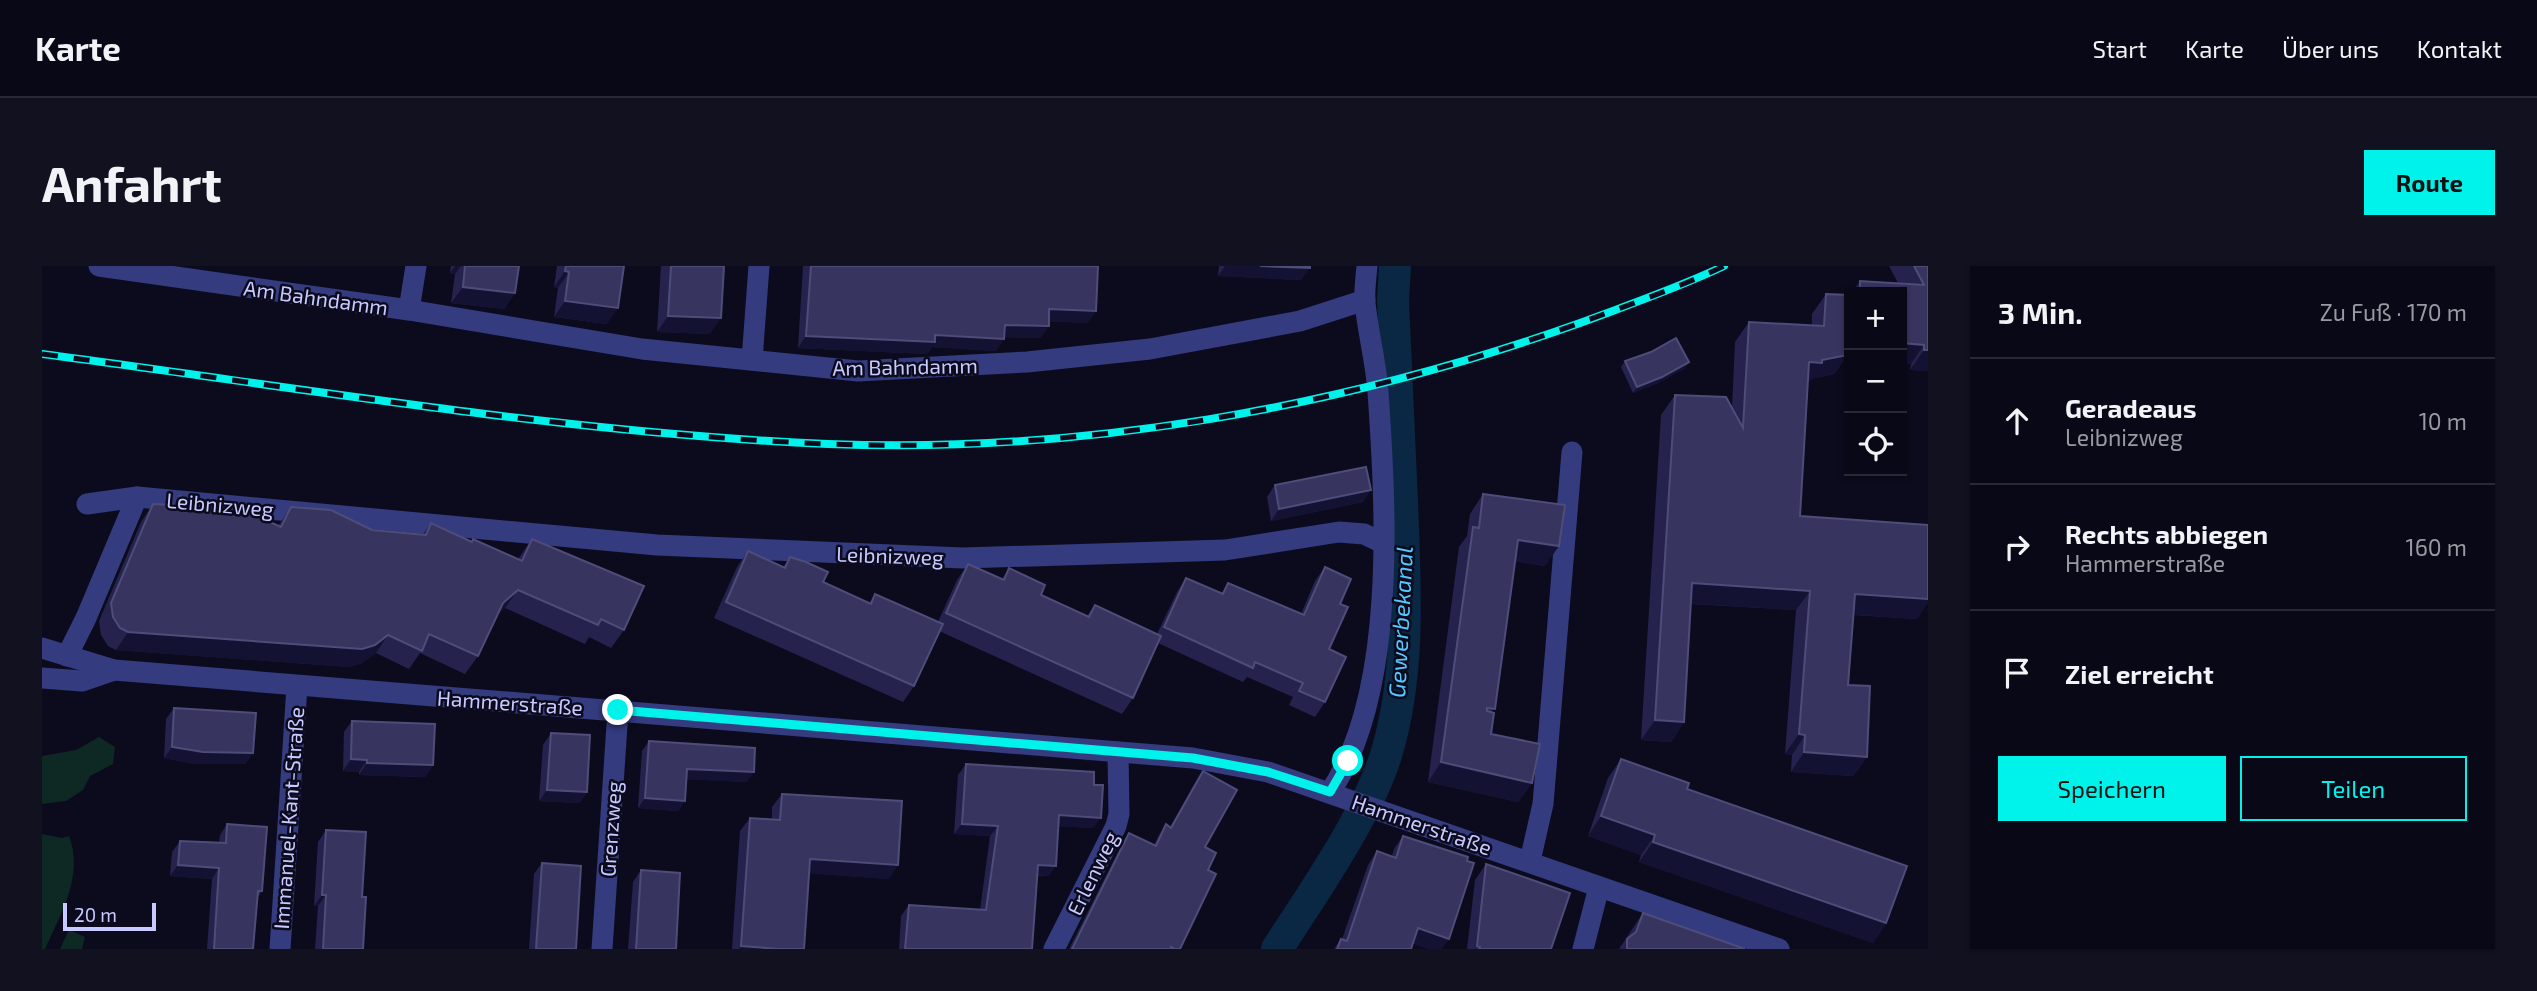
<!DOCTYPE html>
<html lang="de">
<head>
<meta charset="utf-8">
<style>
	body { margin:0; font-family:"Exo 2",sans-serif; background:#12111f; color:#f1f3f6 }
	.controls { position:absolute; right:21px; top:21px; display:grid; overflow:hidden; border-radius:0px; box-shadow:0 2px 5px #0004 }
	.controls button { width:63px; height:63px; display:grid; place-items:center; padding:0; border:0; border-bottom:2px solid #292935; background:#090816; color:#f1f3f6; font:35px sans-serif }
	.scale { position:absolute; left:21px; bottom:18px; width:93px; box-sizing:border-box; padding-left:7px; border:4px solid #c8c9ff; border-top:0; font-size:19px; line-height:24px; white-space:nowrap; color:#c8c9ff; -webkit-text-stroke:5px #0c0b1e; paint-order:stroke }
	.stop { position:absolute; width:21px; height:21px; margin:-16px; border:5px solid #00f3ea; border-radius:50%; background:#fff }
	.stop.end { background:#00f3ea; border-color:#fff; box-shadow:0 2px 7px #0008 }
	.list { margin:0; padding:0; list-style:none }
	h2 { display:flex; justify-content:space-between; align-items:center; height:91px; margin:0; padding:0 28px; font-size:30px }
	h2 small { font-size:23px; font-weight:400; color:#999aa1 }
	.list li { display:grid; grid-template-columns:46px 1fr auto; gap:21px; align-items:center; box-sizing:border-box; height:126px; padding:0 28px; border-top:2px solid #292935 }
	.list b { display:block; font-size:26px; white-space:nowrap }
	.list p { margin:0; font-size:23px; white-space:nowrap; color:#999aa1 }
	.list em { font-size:23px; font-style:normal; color:#999aa1 }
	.actions { display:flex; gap:14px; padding:21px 28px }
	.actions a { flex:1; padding:16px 0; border:2px solid #00f3ea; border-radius:0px; text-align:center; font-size:24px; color:#00f3ea }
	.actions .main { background:#00f3ea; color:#111 }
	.icon { flex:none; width:38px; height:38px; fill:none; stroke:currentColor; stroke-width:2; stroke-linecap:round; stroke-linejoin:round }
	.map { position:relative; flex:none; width:1886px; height:683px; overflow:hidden; border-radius:0px }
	header { display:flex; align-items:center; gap:42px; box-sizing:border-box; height:98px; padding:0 35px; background:#090816; border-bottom:2px solid #292935 }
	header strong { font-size:33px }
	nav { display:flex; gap:38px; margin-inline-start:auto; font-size:24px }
	.intro { display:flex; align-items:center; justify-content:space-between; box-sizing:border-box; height:168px; padding:0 42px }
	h1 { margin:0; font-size:49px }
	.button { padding:18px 32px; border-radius:0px; background:#00f3ea; color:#111; font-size:24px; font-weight:700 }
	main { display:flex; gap:42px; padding:0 42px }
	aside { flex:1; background:#090816; border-radius:0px; box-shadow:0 2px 5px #0004 }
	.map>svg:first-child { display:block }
	.green { fill:#0e2824 }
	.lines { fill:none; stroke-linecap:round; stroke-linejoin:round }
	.canal { stroke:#0a2843; stroke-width:32 }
	.minor { stroke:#343b7f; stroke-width:21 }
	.rail-casing { stroke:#00f3ea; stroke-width:8 }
	.rail { stroke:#0c0b1e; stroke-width:5; stroke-dasharray:16; stroke-linecap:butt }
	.wall { fill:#25234d }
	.shaded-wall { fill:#141232 }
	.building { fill:#373460; stroke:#4e4c79; stroke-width:2 }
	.route { stroke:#00f3ea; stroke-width:9 }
	.labels { text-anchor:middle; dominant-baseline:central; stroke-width:5; stroke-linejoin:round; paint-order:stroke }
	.street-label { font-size:21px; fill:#c8c9ff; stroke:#0c0b1e }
	.water-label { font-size:23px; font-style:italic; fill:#56c8ff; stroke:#0c0b1e }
</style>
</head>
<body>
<header>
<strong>Karte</strong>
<nav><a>Start</a><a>Karte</a><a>Über uns</a><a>Kontakt</a></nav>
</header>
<div class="intro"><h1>Anfahrt</h1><a class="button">Route</a></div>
<main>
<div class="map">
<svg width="1886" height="683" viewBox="0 0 1886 683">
	<rect width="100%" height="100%" fill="#0c0b1e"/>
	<!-- green -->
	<g class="green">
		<path d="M57,471L73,481L71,498L48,510L41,524L24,535L0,538V490L34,484Z"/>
		<path d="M0,568L20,572L27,570C42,610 19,647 3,683H0Z"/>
		<path d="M27,664L43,671L40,683H18Z"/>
	</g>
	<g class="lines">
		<!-- canal -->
		<path class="canal" d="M1235,683C1271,627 1324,552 1344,489C1369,407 1363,321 1360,236C1357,169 1354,102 1351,35L1353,0"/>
		<!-- minor -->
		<g class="minor">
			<path d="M57,0L367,44L374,0"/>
			<path d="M367,44L600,83L816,105L985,96L1108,83L1258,55L1323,34"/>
			<path d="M710,94L717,0"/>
			<path d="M45,238L95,231L615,279L921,292L1183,284L1297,266L1322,268L1341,277"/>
			<path d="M0,382L72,404L1151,492L1226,506L1737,683"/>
			<path d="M25,390L44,352L95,231"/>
			<path d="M0,412L40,415L72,404"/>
			<path d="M1288,526C1355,427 1344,242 1336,126C1334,96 1326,67 1323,37C1322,25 1324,12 1325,0"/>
			<path d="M1488,595L1501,538L1530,186"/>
			<path d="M238,683L255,420"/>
			<path d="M560,683L576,444"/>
			<path d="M1012,683L1074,560L1077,548L1076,486"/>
			<path d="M1541,683L1557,621"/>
		</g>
		<defs>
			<path id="rail" d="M0,88C261,122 523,167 786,178C1039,188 1300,142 1538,57C1586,39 1636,22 1682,0"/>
		</defs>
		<!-- rail casing -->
		<use href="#rail" class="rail-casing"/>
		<!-- rail -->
		<use href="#rail" class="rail"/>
	</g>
	<!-- wall -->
	<g class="wall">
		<path d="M409,0H477L473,27L462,43L409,37L413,8L408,7Z"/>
		<path d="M515,0H582L565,58L512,51L516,22L512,21Z"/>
		<path d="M619,0H682L668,68L615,66Z"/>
		<path d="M761,0H1056L1046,57L1007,55L999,72L962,71L954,85L890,81L885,88L756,82Z"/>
		<path d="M1177,0H1268L1259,14L1176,10Z"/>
		<path d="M1847,0H1886V105L1868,104L1869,98L1860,26H1810L1818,15L1856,17Z"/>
		<path d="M1784,28L1802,94L1792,108L1769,113L1766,116L1758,250L1875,353L1811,349L1806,419L1825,491L1811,510L1749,506L1750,489L1743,488L1754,344L1648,338L1642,456L1629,476L1599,474L1619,149L1633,129L1690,142L1693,76L1707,56L1770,60V48Z"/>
		<path d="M1583,95L1647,96L1643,102L1616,117L1591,127L1579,101Z"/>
		<path d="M1233,219L1321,236L1229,255L1225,231Z"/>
		<path d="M1441,228L1503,300L1473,295L1450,447L1449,468L1490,517L1476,536L1386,516L1417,281L1425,270L1428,248Z"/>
		<path d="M138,230L159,241L236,260L249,241L330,264L381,268L389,257L429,275L431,273L476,293L490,273L582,364L569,382L547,371L543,378L463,342L455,349L436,390L423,408L378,387L367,403L334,387L320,397L307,401L74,384L66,380L59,369L57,355L99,256L111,238L132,239Z"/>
		<path d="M706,285L741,301L748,291L781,316L827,337L833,328L896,356L915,314L926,298L960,313L967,302L999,329L1045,350L1053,339L1115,368L1135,326L1144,312L1179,328L1186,317L1259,348L1273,315L1283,301L1298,338L1287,383L1283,436L1273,451L1247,439L1251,431L1205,411L1201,416L1116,377L1091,432L1080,448L897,365L872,420L861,436L672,352L695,301Z"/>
		<path d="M132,442L211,487L203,498H153L122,492L124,453Z"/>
		<path d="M310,455L391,499L383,511L317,509V506L301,505L302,466Z"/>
		<path d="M509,467L545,526L537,537L497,535L501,479Z"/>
		<path d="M607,475L705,516L644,513L643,535L636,545L596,542L600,485Z"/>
		<path d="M1579,493L1645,523L1844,657L1831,677L1597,596L1599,589L1546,570L1566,512Z"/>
		<path d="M924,498L1051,562L1016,560L1007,610H995L990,683H857L859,650L867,639L938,644L948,570L912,568L916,509Z"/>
		<path d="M1161,505L1163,581L1166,604L1138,683H1027L1080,578L1087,567L1112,579L1117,569L1124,558L1128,561L1154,515Z"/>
		<path d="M740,528L847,613L767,607L762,683H690L698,565L708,552L730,553V541Z"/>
		<path d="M185,558L220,625L215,633L211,683H165L170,613L128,610L130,586L138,575L177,576L178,569Z"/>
		<path d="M284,564L320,631L321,683H273L276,640H272L276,576Z"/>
		<path d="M1361,570L1407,673L1399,683H1387L1371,677L1369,683H1292L1299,673H1300L1326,599L1335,585L1350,590L1352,583Z"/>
		<path d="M500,597L534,683H487L492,608Z"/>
		<path d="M1444,598L1509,683H1425L1433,614Z"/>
		<path d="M599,604L634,683H586L591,616Z"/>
		<path d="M1601,647L1703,683H1577Z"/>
	</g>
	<!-- shaded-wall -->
	<g class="shaded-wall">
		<path d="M413,0H419L413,8L408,7Z"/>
		<path d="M1183,0H1218L1268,2L1259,14L1176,10Z"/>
		<path d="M523,5L527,6L516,22L512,21Z"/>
		<path d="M421,21L473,27L462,43L409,37Z"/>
		<path d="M523,35L576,42L565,58L512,51Z"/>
		<path d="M1007,43L1054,45L1046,57L999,55Z"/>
		<path d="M626,50L679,52L668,68L615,66Z"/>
		<path d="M963,59L1007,60L999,72L954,71Z"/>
		<path d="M893,69L962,73L954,85L890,81L885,88L756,82L764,70Z"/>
		<path d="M1807,76V95L1802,94L1792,108L1769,113L1766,116H1753L1767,96L1780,94Z"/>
		<path d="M1860,77L1882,79L1869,98H1860Z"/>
		<path d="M1882,84H1886V105L1868,104Z"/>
		<path d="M1647,96L1643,102L1616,117L1591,127L1595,121Z"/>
		<path d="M1329,224L1321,236L1229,255L1237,243Z"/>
		<path d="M1476,274L1517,280L1503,300L1462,294Z"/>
		<path d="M1650,317L1768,325L1754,344L1636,337Z"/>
		<path d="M476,324L463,342L448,355L461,337Z"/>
		<path d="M1813,328L1886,333V337L1875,353L1799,348Z"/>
		<path d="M86,366L346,369L334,387L320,397L307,401L74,384Z"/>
		<path d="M1613,454L1642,456L1629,476L1599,474Z"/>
		<path d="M1757,468L1763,469L1750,489L1743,488Z"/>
		<path d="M130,481L211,487L203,498H153L122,492Z"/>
		<path d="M1762,486L1825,491L1811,510L1749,506Z"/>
		<path d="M309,493L325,494L317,506L301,505Z"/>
		<path d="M1399,496L1490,517L1476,536L1386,516Z"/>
		<path d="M325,497L391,499L383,511L317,509Z"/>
		<path d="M645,503L712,506L705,516L638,513Z"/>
		<path d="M505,524L545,526L537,537L497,535Z"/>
		<path d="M603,532L643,535L636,545L596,542Z"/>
		<path d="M1017,549L1059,552L1051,562L1009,560Z"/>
		<path d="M1559,550L1613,569L1599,589L1546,570Z"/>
		<path d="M920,558L956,560L948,570L912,568Z"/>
		<path d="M1611,576L1844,657L1831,677L1597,596Z"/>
		<path d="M768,593L856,599L847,613L759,607Z"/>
		<path d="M136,599L177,602L170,613L128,610Z"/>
		<path d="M996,599L1014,600L1007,610L989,609Z"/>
		<path d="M280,629H284L276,640H272Z"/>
		<path d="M1376,662L1407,673L1399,683H1387L1366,676Z"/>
		<path d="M699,680L736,683H697Z"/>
	</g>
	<!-- building -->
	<g class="building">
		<path d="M423,0H477L473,27L421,21Z"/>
		<path d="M524,0H582L576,42L523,35L527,6L523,5Z"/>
		<path d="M629,0H682L679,52L626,50Z"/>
		<path d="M769,0H1056L1054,45L1007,43V60L963,59L962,73L893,69V76L764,70Z"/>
		<path d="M1218,0H1268V2Z"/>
		<path d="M1872,0H1886V84H1882V79L1860,77V26H1818V15L1882,19Z"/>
		<path d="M1784,28L1807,29V80L1806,89L1780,94V97L1767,96L1758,250L1886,259V333L1813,328L1806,419L1828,420L1825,491L1762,486L1763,469L1757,468L1768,325L1650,317L1642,456L1613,454L1633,129L1684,131L1701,162L1707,56L1782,60Z"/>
		<path d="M1634,72L1647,96L1620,111L1595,121L1583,95L1609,86Z"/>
		<path d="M1324,201L1329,224L1237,243L1233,219Z"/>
		<path d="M1441,228L1523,239L1517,280L1476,274L1453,443L1445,442V445L1452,447L1449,468L1498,478L1490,517L1399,496L1431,261L1437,262Z"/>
		<path d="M138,230L159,241L199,243L239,261L249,241L289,244L330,264L384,269L389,257L430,276L431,273L480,295L490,273L602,320L582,364L559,353L556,359L476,324L461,337L436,390L387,368L380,385L346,369L333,379L320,383L86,366L78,362L71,351L69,337L111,238L134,239Z"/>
		<path d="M706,285L743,302L748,291L764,296L786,306L781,316L829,338L833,328L901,358L872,420L684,336Z"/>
		<path d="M926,298L962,314L967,302L1003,319L999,329L1047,351L1053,339L1119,370L1091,432L904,347Z"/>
		<path d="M1283,301L1309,313L1298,338L1306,341L1287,383L1304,391L1283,436L1257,425L1261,417L1213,396L1211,402L1122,361L1144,312L1181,328L1186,317L1262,349Z"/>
		<path d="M132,442L214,447L211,487L161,486L130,481Z"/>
		<path d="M310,455L393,458L391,499L325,497V494L309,493Z"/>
		<path d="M509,467L548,469L545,526L505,524Z"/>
		<path d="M607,475L713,482L712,506L645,503L643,535L603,532Z"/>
		<path d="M1579,493L1647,517L1645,523L1865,600L1844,657L1611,576L1613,569L1559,550Z"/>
		<path d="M924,498L1052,506V519H1061L1059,552L1017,549L1014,600L996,599L990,683H863L867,639L944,644L956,560L920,558Z"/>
		<path d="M1161,505L1195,524L1163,581L1174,587L1166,604L1174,608L1138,683H1133L1129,681V683H1030L1087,567L1114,580L1124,558L1129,562Z"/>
		<path d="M740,528L860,535L856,599L768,593L762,683H736L699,680L708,552L738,554Z"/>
		<path d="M185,558L225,561L220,625H216L211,683H172L177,602L136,599L138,575L184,577Z"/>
		<path d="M284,564L324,566L320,631H324L321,683H281L284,629H280Z"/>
		<path d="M1361,570L1426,591L1425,595L1432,597L1407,673L1376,662L1369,683H1295L1299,673L1305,675L1335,585L1354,592Z"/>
		<path d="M500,597L539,600L534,683H494Z"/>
		<path d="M1444,598L1528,627L1509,683H1437L1438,681L1435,680Z"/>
		<path d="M599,604L638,607L634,683H594Z"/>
		<path d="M1601,647L1703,683H1585V673L1594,666Z"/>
	</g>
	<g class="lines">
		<!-- route -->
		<path class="route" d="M576,444L1151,492L1226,506L1288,526L1306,495"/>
	</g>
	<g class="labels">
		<!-- street labels -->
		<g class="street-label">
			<text transform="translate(274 31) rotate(8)">Am Bahndamm</text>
			<text transform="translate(863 100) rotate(-1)">Am Bahndamm</text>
			<text transform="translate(178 238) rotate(5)">Leibnizweg</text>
			<text transform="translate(848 289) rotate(2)">Leibnizweg</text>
			<text transform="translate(468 436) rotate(4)">Hammerstraße</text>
			<text transform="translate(246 552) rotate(-86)">Immanuel-Kant-Straße</text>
			<text transform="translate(1380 558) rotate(19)">Hammerstraße</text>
			<text transform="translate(568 563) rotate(-86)">Grenzweg</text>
			<text transform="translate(1050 607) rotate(-64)">Erlenweg</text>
		</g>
		<!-- water labels -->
		<g class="water-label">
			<text transform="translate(1358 356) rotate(-87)">Gewerbekanal</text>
		</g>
	</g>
</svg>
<div class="controls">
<button>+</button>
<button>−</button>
<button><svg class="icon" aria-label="locate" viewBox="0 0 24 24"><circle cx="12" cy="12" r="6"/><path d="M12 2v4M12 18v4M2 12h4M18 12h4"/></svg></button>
</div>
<div class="scale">20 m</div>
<div class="stop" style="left:1306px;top:495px"></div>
<div class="stop end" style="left:576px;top:444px"></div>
</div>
<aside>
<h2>3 Min.<small>Zu Fuß · 170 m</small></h2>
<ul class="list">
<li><svg class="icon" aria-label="ahead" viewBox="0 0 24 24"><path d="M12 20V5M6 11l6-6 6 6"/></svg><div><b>Geradeaus</b><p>Leibnizweg</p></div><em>10 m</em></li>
<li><svg class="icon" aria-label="right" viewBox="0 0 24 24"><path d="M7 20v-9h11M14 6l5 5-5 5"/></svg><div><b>Rechts abbiegen</b><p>Hammerstraße</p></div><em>160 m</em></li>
<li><svg class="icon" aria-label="arrive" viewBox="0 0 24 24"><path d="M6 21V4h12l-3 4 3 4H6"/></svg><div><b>Ziel erreicht</b></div></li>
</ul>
<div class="actions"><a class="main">Speichern</a><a>Teilen</a></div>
</aside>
</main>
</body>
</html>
